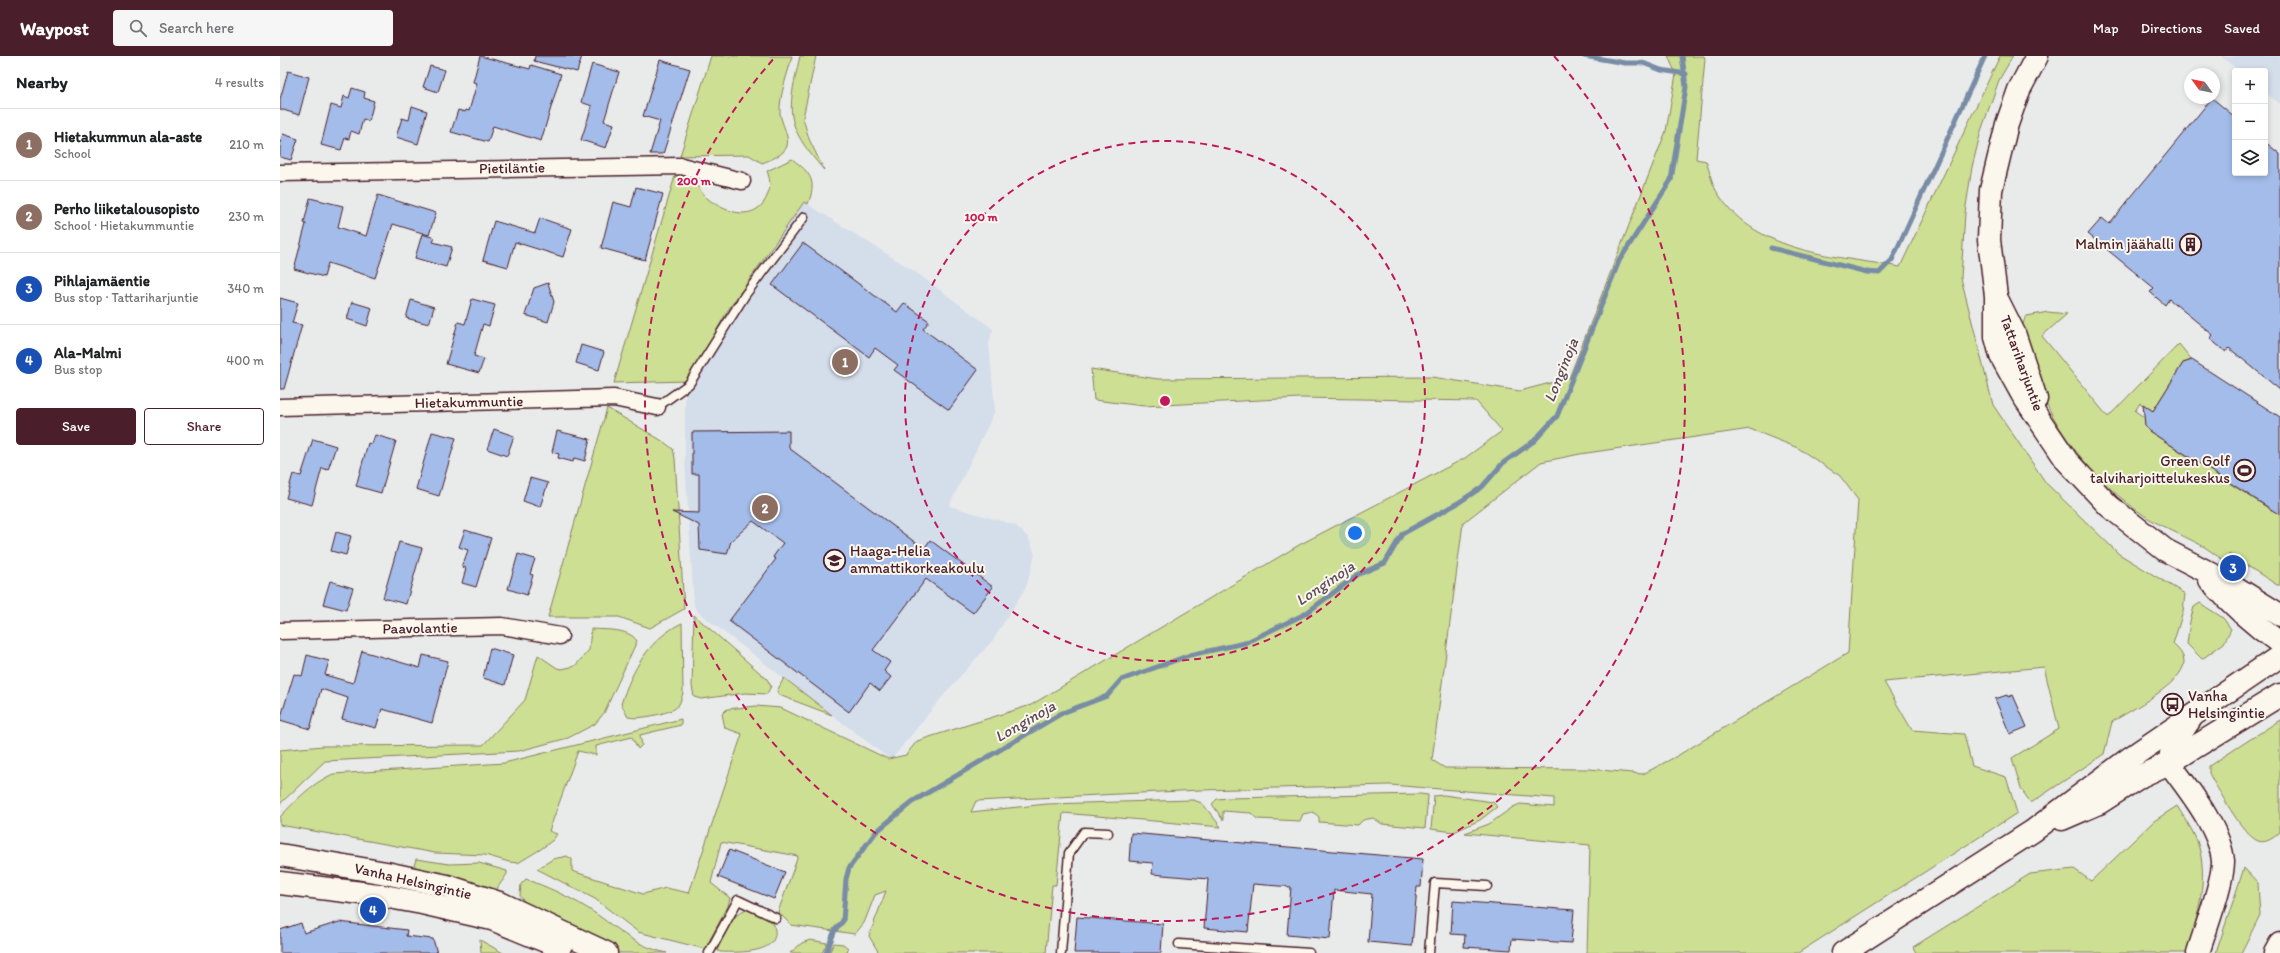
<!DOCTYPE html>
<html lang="en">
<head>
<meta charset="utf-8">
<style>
	body { margin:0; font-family:Itim,sans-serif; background:#f6f6f6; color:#202124 }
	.controls { position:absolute; right:12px; top:12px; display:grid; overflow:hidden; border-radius:4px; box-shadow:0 2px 6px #0003 }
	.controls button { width:36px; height:36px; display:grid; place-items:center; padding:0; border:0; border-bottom:1px solid #e0e0e0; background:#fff; color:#202124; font:20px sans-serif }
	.compass { position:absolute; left:1904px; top:12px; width:36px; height:36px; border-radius:50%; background:#fff; box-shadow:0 2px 6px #0003; rotate:303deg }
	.you { position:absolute; left:1075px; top:477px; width:14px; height:14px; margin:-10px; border:3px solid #fff; border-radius:50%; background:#1a73e8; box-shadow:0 0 0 6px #1a73e833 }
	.badge { display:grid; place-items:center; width:26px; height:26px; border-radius:50%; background:#4a1f2b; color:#fff; font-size:13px; font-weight:700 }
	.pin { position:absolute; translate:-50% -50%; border:2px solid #fff; box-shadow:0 1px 4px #0006 }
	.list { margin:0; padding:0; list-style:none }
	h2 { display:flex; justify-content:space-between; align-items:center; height:52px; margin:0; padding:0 16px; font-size:17px }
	h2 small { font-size:13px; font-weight:400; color:#757577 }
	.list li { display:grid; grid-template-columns:26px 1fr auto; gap:12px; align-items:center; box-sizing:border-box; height:72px; padding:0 16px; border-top:1px solid #e0e0e0 }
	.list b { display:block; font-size:15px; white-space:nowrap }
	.list p { margin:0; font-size:13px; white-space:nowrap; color:#757577 }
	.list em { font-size:13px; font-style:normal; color:#757577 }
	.actions { display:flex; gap:8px; padding:12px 16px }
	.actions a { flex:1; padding:9px 0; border:1px solid #4a1f2b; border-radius:4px; text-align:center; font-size:14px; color:#4a1f2b }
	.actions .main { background:#4a1f2b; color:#fff }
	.icon { flex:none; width:22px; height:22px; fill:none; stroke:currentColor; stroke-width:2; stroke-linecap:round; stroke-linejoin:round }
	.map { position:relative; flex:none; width:2000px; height:897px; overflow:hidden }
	header { display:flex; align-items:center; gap:24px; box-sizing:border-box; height:56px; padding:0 20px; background:#4a1f2b; color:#fff }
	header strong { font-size:19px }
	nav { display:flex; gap:22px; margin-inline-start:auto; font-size:14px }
	.search { width:280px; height:36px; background:#f6f6f6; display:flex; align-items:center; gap:10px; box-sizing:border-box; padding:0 14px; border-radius:4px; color:#757577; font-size:15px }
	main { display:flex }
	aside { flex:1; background:#fff }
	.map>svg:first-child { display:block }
	.built { fill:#d4ddea }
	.green { fill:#ccdf93; stroke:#8b7f5f; fill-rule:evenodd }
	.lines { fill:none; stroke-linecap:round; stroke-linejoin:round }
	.stream { stroke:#788ca5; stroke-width:5 }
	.building { fill:#a3bce9; stroke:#4a1f2b }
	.lane-casing { stroke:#4a1f2b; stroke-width:11 }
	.street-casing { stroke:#4a1f2b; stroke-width:19 }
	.secondary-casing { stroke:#4a1f2b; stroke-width:25 }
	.primary-casing { stroke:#4a1f2b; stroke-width:25 }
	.highway-casing { stroke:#4a1f2b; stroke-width:25 }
	.lane { stroke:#fbf7ec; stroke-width:8 }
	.street { stroke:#fbf7ec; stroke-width:16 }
	.secondary { stroke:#fbf7ec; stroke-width:22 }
	.primary { stroke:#fbf7ec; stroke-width:22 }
	.highway { stroke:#fbf7ec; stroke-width:22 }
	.ring { fill:none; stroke:#c2185b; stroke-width:2; stroke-dasharray:7 5 }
	.labels { text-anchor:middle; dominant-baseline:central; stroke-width:4; stroke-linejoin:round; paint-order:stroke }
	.street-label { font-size:15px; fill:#4a1f2b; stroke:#fbf7ec }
	.poi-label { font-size:15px; fill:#4a1f2b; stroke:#fbf7ec; text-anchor:end }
	.water-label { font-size:16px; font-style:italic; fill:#5d4c5e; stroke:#fbf7ec }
	.centre { fill:#c2185b; stroke:#fbf7ec; stroke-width:2 }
	.ring-label { font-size:12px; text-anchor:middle; font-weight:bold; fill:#c2185b; stroke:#fbf7ec; stroke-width:4; stroke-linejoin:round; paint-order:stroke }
</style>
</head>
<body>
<header>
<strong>Waypost</strong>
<div class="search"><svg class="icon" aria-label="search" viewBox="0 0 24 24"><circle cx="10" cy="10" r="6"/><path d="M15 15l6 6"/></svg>Search here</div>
<nav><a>Map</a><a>Directions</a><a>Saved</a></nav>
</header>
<main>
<aside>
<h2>Nearby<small>4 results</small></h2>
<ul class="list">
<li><span class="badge" style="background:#8d6e63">1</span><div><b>Hietakummun ala-aste</b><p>School</p></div><em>210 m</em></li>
<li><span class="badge" style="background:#8d6e63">2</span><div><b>Perho liiketalousopisto</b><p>School · Hietakummuntie</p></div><em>230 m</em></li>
<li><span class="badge" style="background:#1a4fb4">3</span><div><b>Pihlajamäentie</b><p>Bus stop · Tattariharjuntie</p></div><em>340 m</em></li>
<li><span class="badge" style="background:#1a4fb4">4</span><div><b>Ala-Malmi</b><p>Bus stop</p></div><em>400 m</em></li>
</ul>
<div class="actions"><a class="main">Save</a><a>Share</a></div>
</aside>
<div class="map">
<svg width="2000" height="897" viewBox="0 0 2000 897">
	<rect width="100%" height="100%" fill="#e9ebeb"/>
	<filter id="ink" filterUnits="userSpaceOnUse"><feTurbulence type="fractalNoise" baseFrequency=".025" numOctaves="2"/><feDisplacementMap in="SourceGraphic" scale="8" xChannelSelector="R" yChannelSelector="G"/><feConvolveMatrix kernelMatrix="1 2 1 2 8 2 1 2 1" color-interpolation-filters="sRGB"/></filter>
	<g filter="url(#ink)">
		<!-- built -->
		<g class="built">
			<path d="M1941,0H2000V48L1985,36V15H1959Z"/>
			<path d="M524,146L634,215L713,273L709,287L715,355L669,450L735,469L748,481L755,498L747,529L713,584L667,635L611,704L419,557L414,550L405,405V332L448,254Z"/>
		</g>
		<!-- green -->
		<g class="green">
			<path d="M431,0H512C508,18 499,39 500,57C501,67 510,80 507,90C504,99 490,104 482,107L469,99L400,100Z"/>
			<path d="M520,0H536L523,62L529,83L544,114C504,68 507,57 520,0Z"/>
			<path d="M1388,0H1424L1425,3L1416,103L1426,105C1430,116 1432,130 1439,139C1477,198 1558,200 1620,211L1720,0H1733L1719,24L1701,75L1692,111L1685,157L1681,222L1713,349L1766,427L1839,498L1905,538L1903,556L1893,588C1898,593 1904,598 1904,606C1904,627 1849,655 1832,666L1824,698L1751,747L1741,733L1732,702L1779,673L1764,611L1604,626L1632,674L1684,678L1692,710L1726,721L1737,757L1518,897H1307L1310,789L1185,777L1209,768L1233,751L1240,748L1274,751V742L1110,729L921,734L696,745L691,756L767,748L913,744L922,747L941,771L783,757L776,829H772L766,897H599L589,880L606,835L595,839L584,867L575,878L511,869L498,856L518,800L441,786L431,827L450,842L448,850L425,893L358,876L315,843L257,813L273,803L287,800L292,803V815L363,838L386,832L409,837L462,678L445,672L442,658L447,653L476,650L501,652L608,703L626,699L637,685L751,649L1019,489L1185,402L1222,375L1196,345L1020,342L864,350L814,344L811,313L878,323L1152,321L1240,335L1289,322L1386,75L1396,18ZM1470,373L1518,392L1560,420L1578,444L1568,597L1397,700L1363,718L1310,713L1165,712L1152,704L1183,467L1261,406L1300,398Z"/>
			<path d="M512,103C531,117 537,125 528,148L524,146L448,254L408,325L334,327L395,120C399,121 406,121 410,123C417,127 421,137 427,142C445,157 477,168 488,138C491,129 490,123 487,115Z"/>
			<path d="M1768,256L1787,258L1762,280L1828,361L1899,288L1912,304L1903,307L1873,355L1860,347L1855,355L1867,363L1865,370L1869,375L1991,454L2000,453V529H1997L1949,498L1945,505C1935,499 1926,491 1917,487C1900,478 1884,472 1868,462C1812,425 1767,368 1749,302C1746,288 1737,272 1747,260Z"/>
			<path d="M327,352L384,386L393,393L395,402L404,553L370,572L339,561H268Z"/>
			<path d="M1920,547L1943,562L1951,573L1944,587L1922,603L1907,588L1910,565L1914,551Z"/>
			<path d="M414,559L487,623L491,630L487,638L465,637L421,643L414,641L412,630Z"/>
			<path d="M402,567L403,637C401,643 400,650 394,653C385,658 357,664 348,661L341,648C352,614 369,583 402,567Z"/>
			<path d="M311,573C325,574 349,572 357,585L324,657L315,668L288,682L239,695L45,705L0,748V694L43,690L203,689L245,644L258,599L277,612L282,613L295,610L309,594Z"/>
			<path d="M504,622L552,659L499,639L497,635Z"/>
			<path d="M401,663V669L360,679L362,689L358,693L352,681L316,690V699L298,695L269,775L277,778L273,784L261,793L238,807L229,806L205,799L155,797L0,769V761C16,744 31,728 53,718L224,707Z"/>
			<path d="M2000,664V776C1995,781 1986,788 1978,785C1962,778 1943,740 1933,725L1929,717V710Z"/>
			<path d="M1140,738L1148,739V741L1145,772L1102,768L1093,762L1083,764L1078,769L1039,766V761L1033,756L1023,758L1020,765L977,763L971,757L943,755V764L932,748L937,743L948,742Z"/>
			<path d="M1164,739L1213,746L1217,751L1200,764L1174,776L1151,773L1154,740Z"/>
			<path d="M1897,750C1904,761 1912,773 1917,785C1930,822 1917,862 1907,897H1636L1633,891L1750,818L1794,813L1811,825L1874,765Z"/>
			<path d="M136,803L169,808L199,807L227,815V818L212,840L164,826L134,810Z"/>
			<path d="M1964,812L1978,827L1980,859L1961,897H1936Z"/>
			<path d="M246,823C267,831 288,840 307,852C336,870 351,889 387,897H338L249,852L240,840L241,828Z"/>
			<path d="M464,854H472L491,863C509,897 464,897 440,896L437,894C444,880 450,861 464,854Z"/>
			<path d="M200,884L223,897H201Z"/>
			<path d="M530,884L547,887L542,897H510L522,887Z"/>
			<path d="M554,887L563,888L568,892L567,897H549Z"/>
		</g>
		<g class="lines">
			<!-- stream -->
			<g class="stream">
				<path d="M1304,0L1345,7H1363L1381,14L1406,18"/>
				<path d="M1491,192L1587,216L1599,217L1612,204L1705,0"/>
				<path d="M546,897L555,874L563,865L566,823L569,812L596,776L632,746L782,657L827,640L841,624L910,599L965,587L1025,558L1077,519L1105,507L1122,478L1178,447L1202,431L1223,407L1254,385L1277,360L1339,205L1391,124L1406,31L1402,0"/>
			</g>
		</g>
		<!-- building -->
		<g class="building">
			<path d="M200,0L250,13L251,9L281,18L261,85L213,70L208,86L171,76L178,54L185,56L186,54L189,55L197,27L193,26Z"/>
			<path d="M255,0H302L297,16L254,5Z"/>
			<path d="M380,4L410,13L383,98H370L380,65L363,60Z"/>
			<path d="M312,8L339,16L324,65L334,68L326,92L301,84L312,50L301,46Z"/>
			<path d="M150,10L165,14L158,36L143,31Z"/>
			<path d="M8,15L29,21L19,59L0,53V43Z"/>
			<path d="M72,32L85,36L84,42L94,45L89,65L83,63L79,78L71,75L69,83L65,82L61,94L41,89L51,49L61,52L64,40L69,42Z"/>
			<path d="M1932,42L1955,61V117H1985V86L2000,98V334L1949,292L1946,296L1930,283L1933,279L1889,243L1885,249L1870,236L1874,232L1808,178L1822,162L1829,168Z"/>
			<path d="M132,50L147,55L138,88L116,81L122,62L129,64Z"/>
			<path d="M3,78L18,83L11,104L0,101V87Z"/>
			<path d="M356,131L383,138L365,204L321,192L333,146L351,151Z"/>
			<path d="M98,139L156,157L149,179L113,168L95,222L48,207L44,221L14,213L26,168L24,167L30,142L63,150L58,171L86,180Z"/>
			<path d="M260,162L292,173L283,201L235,186L228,211L203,204L214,165L255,177Z"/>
			<path d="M142,178L155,182L153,186L172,191L166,211L135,202Z"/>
			<path d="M523,187L617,256L624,247L649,265L643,273L698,314L669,354L614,314L618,309L595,292L589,301L492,229Z"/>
			<path d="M268,227L274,246L268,266L245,259L254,232Z"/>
			<path d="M0,242L18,247L12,267L22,269L4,333H0Z"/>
			<path d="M192,243L215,249L209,270L203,268L194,300L204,303L199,317L166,308L178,266L185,268Z"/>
			<path d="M131,244L154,251L149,268L126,262Z"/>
			<path d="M72,246L92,252L87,270L67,263Z"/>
			<path d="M301,289L324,296L319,314L296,307Z"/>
			<path d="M1912,304L2000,361V459L1869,375L1865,370L1863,348L1873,355L1903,307Z"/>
			<path d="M214,373L234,380L227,400L207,393Z"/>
			<path d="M277,375L310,383L305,405L294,402L293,406L278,402L279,398L272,396Z"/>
			<path d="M509,375V392L644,493L650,484L713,531L693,557L646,523L593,594L610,606L604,615L611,621L600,635L590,627L569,656L449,565L496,503L493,501L503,487L473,465L451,485L447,498L420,494L419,469L392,456L419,457V418H412V376Z"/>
			<path d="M152,376L176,382L159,440L136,433Z"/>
			<path d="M95,379L116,385L101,437L76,430L88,387L92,388Z"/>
			<path d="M33,383L56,390L48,414L42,412L32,449L6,442L13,418L21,420Z"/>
			<path d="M250,422L268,427L260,451L243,445Z"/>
			<path d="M185,474L211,482L196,531L182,527L186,512L182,511L188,494L179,491Z"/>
			<path d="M56,476L71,480L66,499L51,495Z"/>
			<path d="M119,486L142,492L126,548L103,542Z"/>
			<path d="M238,498L255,503L250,518L253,519L247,539L228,533Z"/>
			<path d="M50,525L73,532L66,554L43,548Z"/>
			<path d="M210,592L233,599L225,629L203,622Z"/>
			<path d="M82,595L140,612L143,599L168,605L152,667L102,653L96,672L62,663L68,642L41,633L30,673L0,664L14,618L22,620L27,599L49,605L45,619L73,627Z"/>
			<path d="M1727,639L1728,641L1733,639L1747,671L1730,678L1715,643Z"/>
			<path d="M851,777L1143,803L1141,831H1137L1132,890L1088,886L1092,838L1054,834L1050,883L1007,879L1011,831L973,828L968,876L924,872L928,823L872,818L873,807L849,805Z"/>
			<path d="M449,794L505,816L494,843L438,821Z"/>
			<path d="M1173,845L1294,854L1291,887L1232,883L1231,894L1184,891L1185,879L1171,878Z"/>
			<path d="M797,861L883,868L881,897H794Z"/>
			<path d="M59,866L127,874L126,880L153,883L157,897H0V874L21,867L24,877Z"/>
		</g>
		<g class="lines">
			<defs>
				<g id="lane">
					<path d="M377,351L409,328L465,239L524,161"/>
					<path d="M899,888L1029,897"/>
					<path d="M429,897L458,844L496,862"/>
					<path d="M781,897L789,797L804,776L828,777"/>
					<path d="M1149,897L1155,827L1207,830"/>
				</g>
				<g id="street">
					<path d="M0,117L401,110L462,125"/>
					<path d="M0,351L334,342L377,351"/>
					<path d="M0,575L222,570L280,580"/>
				</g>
				<g id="secondary">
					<path d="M1782,763L1819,747L1861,720L1889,707L2000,639"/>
					<path d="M0,799L106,817L167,830L222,848L326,897"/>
					<path d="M0,827L98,839L142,847L212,863L280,891"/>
					<path d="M1563,897L1753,775L1850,702L2000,600"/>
				</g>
				<g id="primary">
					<path d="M1757,0L1739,34L1727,68L1711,134L1709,184L1716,240V281L1721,300L1742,338L1787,405L1829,450L1885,494L1945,525L2000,559"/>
					<path d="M1718,245L1734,277L1756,343"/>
					<path d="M1930,524C1951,548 1974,569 2000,587"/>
				</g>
				<g id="highway">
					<path d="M1911,662L1893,689L1889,707C1908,733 1940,772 1943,805C1944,824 1924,877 1918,897"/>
					<path d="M1995,897L2000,888"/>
				</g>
			</defs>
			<!-- lane casing -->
			<use href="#lane" class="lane-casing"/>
			<!-- street casing -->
			<use href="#street" class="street-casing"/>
			<!-- secondary casing -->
			<use href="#secondary" class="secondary-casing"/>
			<!-- primary casing -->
			<use href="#primary" class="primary-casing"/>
			<!-- highway casing -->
			<use href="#highway" class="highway-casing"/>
			<!-- lane -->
			<use href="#lane" class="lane"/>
			<!-- street -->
			<use href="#street" class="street"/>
			<!-- secondary -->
			<use href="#secondary" class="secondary"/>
			<!-- primary -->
			<use href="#primary" class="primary"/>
			<!-- highway -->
			<use href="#highway" class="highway"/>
		</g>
	</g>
	<!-- distance rings -->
	<g class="ring">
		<circle cx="885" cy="345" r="260"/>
		<path d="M1274 0A520 520 0 1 1 496 0"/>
	</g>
	<!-- icons -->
	<defs>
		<symbol id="building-ring" viewBox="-11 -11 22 22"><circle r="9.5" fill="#fbf7ec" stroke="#4a1f2b" stroke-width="1.5"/><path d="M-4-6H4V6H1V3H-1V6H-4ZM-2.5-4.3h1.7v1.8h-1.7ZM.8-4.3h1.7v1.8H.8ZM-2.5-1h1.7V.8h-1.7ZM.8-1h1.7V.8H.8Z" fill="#4a1f2b"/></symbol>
		<symbol id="stadium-ring" viewBox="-11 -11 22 22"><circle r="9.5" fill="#fbf7ec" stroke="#4a1f2b" stroke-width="1.5"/><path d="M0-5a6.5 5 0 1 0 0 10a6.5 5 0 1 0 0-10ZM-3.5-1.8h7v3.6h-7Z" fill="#4a1f2b"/></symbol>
		<symbol id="university-ring" viewBox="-11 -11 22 22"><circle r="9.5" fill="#fbf7ec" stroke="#4a1f2b" stroke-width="1.5"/><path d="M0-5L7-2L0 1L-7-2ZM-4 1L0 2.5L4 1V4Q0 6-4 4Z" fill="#4a1f2b"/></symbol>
		<symbol id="bus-ring" viewBox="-11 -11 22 22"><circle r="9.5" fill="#fbf7ec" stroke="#4a1f2b" stroke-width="1.5"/><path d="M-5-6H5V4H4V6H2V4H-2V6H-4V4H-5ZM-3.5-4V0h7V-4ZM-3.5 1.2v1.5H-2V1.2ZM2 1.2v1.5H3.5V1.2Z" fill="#4a1f2b"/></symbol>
	</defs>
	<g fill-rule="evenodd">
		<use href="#building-ring" x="1898" y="176" width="25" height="25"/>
		<use href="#stadium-ring" x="1952" y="402" width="25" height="25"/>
		<use href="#university-ring" x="542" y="492" width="25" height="25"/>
		<use href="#bus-ring" x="1880" y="636" width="25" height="25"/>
	</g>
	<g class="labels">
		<!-- street labels -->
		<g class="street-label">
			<text transform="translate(232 112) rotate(-1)">Pietiläntie</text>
			<text transform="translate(1742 307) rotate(70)">Tattariharjuntie</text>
			<text transform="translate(189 346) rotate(-1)">Hietakummuntie</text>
			<text transform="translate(140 572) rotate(-1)">Paavolantie</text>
			<text transform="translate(133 825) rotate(13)">Vanha Helsingintie</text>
		</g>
		<!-- poi labels -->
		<g class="poi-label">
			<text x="1894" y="188">Malmin jäähalli</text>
			<text x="1950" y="405">Green Golf<tspan x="1950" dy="17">talviharjoittelukeskus</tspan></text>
			<text x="570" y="495" text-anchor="start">Haaga-Helia<tspan x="570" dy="17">ammattikorkeakoulu</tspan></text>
			<text x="1908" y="640" text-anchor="start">Vanha<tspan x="1908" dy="17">Helsingintie</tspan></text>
		</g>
		<!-- water labels -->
		<g class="water-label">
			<text transform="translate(1281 314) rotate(-68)">Longinoja</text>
			<text transform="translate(1045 527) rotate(-34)">Longinoja</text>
			<text transform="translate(745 665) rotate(-30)">Longinoja</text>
		</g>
	</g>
	<circle cx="885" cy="345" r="6" class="centre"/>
	<g class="ring-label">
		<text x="414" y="129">200 m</text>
		<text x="701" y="165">100 m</text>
	</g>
</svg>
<div class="controls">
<button>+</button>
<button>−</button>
<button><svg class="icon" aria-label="layers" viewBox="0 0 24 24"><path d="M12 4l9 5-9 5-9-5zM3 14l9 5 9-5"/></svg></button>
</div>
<svg class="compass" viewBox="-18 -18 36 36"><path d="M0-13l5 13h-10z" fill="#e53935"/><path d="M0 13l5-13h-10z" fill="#757577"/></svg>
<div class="you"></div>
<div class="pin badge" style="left:565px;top:306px;background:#8d6e63">1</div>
<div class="pin badge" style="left:485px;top:452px;background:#8d6e63">2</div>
<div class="pin badge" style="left:1953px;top:512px;background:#1a4fb4">3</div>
<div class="pin badge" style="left:93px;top:854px;background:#1a4fb4">4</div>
</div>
</main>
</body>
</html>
